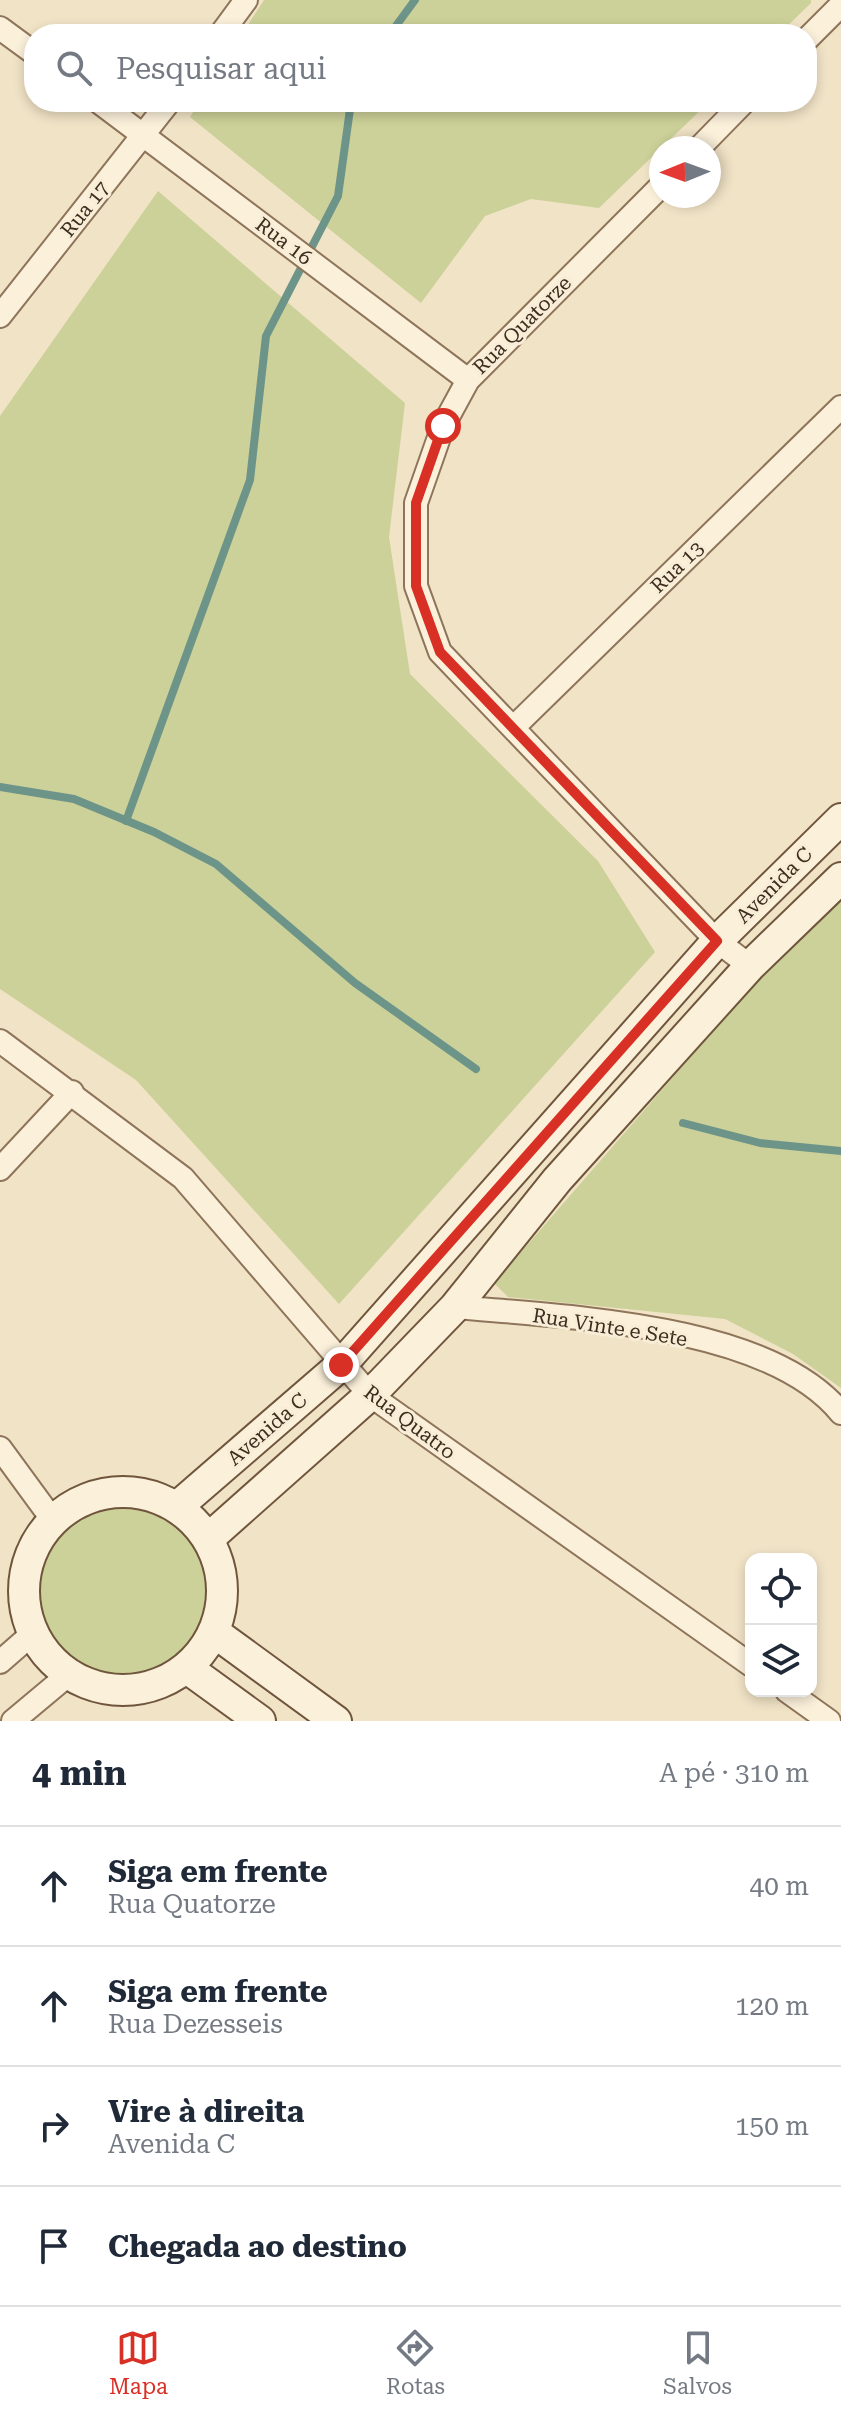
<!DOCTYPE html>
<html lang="pt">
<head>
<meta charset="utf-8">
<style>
	body { margin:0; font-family:"Roboto Serif",serif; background:#f6f6f7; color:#1f2937 }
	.controls { position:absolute; right:24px; bottom:24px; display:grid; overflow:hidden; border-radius:16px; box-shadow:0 4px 12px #0003 }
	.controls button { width:72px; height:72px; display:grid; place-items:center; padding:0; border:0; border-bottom:2px solid #e0e1e3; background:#fff; color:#1f2937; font:40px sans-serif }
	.compass { position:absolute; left:649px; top:136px; width:72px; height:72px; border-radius:50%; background:#fff; box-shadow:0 4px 12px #0003; rotate:269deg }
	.stop { position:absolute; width:24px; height:24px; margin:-18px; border:6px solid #d93025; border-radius:50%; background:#fff }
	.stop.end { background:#d93025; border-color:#fff; box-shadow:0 2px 8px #0008 }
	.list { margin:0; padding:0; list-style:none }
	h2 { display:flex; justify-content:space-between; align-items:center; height:104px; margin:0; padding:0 32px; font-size:34px }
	h2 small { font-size:26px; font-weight:400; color:#747a83 }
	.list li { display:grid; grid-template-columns:52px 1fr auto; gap:24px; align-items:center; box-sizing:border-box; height:120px; padding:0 32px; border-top:2px solid #e0e1e3 }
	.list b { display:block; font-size:30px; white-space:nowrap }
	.list p { margin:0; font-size:26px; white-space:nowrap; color:#747a83 }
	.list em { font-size:26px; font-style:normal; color:#747a83 }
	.icon { flex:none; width:44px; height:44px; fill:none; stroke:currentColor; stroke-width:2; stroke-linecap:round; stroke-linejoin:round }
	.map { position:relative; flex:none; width:841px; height:1721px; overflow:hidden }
	.search { position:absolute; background:#fff; box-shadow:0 4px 12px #0003; left:24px; right:24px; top:24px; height:88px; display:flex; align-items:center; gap:20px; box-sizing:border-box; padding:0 28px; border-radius:32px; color:#747a83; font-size:30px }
	.sheet { height:584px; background:#fff }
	nav { display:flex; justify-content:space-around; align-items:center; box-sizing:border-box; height:112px; border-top:2px solid #e0e1e3; background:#fff; font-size:22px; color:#747a83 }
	nav a { display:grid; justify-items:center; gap:4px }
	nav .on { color:#d93025 }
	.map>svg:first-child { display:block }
	.green { fill:#ccd199 }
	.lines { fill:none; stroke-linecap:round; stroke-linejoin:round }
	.stream { stroke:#6d9489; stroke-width:8 }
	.street-casing { stroke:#8e745a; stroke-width:26 }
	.secondary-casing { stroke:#70553d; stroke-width:34 }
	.street { stroke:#fbf0da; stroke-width:22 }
	.secondary { stroke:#fbf0da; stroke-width:30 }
	.route { stroke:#d93025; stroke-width:10 }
	.labels { text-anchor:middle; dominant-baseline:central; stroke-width:6; stroke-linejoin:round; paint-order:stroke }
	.street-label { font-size:20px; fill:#3d2d1f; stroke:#f8edd6 }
</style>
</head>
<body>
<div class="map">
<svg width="841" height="1721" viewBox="0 0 841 1721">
	<rect width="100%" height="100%" fill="#f1e3c6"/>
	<!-- green -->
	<g class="green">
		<path d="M264,0H811V3L779,34H242Z"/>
		<path d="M199,102H709L599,208L531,199L485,216L421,303L190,117Z"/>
		<path d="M158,191L405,403L389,537L410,674L598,861L655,952L339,1304L136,1080L0,989V416Z"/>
		<path d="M841,900V1388L793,1354L725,1319L508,1297L494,1283L759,978Z"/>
		<circle cx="124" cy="1592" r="87"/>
	</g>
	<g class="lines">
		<!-- stream -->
		<g class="stream">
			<path d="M390,34L415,0"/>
			<path d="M0,787L74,799L154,832L216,864L355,983L476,1069"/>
			<path d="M126,821L250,480L266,336L338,196L351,102"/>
			<path d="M683,1123L760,1143L841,1151"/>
		</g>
		<defs>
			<g id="street">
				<path d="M0,28L34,53"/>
				<path d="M221,34L246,0"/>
				<path d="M807,39L841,5"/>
				<path d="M99,102L468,380"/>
				<path d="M699,148L744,102"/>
				<path d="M661,186L468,380L443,426L416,503V586L440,652L717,941L750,966"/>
				<path d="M0,316L169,102"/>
				<path d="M514,727L841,407"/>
				<path d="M0,1041L183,1178L370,1395L751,1665"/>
				<path d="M0,1169L72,1092"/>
				<path d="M455,1307C564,1317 768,1323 841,1413"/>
				<path d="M0,1448L52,1519"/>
				<path d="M0,1662L32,1634"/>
				<path d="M787,1691L829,1721"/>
				<path d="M13,1721L68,1675"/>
			</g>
			<g id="secondary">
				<circle cx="123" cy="1591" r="99"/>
				<path d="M177,1507L341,1365L717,941L841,819"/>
				<path d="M208,1539L370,1395L455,1307L557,1180L750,966L841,878"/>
				<path d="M214,1632L336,1721"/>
				<path d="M187,1668L260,1721"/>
			</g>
		</defs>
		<!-- street casing -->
		<use href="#street" class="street-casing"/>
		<!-- secondary casing -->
		<use href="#secondary" class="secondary-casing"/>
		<!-- street -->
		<use href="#street" class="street"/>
		<!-- secondary -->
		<use href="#secondary" class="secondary"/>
	</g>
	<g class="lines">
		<!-- route -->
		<path class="route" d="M341,1365L717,941L440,652L416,586V503L443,426"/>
	</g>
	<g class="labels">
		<!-- street labels -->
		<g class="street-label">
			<text transform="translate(85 209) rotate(-51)">Rua 17</text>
			<text transform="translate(284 241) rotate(37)">Rua 16</text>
			<text transform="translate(522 325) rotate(-45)">Rua Quatorze</text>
			<text transform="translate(677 567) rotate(-44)">Rua 13</text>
			<text transform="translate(774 885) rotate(-45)">Avenida C</text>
			<text transform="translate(610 1327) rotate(9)">Rua Vinte e Sete</text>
			<text transform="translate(410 1422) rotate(37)">Rua Quatro</text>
			<text transform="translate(267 1429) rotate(-41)">Avenida C</text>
		</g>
	</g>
</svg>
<div class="controls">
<button><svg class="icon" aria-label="locate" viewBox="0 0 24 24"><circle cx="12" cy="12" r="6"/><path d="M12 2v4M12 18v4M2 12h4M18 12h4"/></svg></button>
<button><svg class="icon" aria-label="layers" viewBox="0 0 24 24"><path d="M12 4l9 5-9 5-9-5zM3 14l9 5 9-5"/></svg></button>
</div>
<svg class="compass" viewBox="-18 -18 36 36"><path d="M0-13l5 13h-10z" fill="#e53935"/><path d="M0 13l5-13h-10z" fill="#747a83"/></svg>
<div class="stop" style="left:443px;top:426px"></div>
<div class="stop end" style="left:341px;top:1365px"></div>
<div class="search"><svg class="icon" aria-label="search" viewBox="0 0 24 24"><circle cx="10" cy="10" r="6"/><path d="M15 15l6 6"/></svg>Pesquisar aqui</div>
</div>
<section class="sheet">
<h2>4 min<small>A pé · 310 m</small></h2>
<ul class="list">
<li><svg class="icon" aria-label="ahead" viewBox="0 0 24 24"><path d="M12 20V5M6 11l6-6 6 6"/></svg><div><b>Siga em frente</b><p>Rua Quatorze</p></div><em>40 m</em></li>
<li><svg class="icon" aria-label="ahead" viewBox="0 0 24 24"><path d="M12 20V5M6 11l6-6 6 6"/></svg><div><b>Siga em frente</b><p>Rua Dezesseis</p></div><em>120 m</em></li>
<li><svg class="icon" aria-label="right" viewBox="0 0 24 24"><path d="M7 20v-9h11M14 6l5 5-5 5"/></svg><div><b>Vire à direita</b><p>Avenida C</p></div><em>150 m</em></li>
<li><svg class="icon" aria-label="arrive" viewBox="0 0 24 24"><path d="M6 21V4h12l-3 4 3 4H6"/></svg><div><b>Chegada ao destino</b></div></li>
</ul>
</section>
<nav>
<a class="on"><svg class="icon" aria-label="map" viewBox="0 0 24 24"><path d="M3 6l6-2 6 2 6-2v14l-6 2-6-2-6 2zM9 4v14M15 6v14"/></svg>Mapa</a>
<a><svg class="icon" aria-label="directions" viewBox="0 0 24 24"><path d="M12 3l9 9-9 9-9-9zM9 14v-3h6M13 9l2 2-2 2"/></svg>Rotas</a>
<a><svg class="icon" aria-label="saved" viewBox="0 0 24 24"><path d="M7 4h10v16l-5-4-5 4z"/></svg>Salvos</a>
</nav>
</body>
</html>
